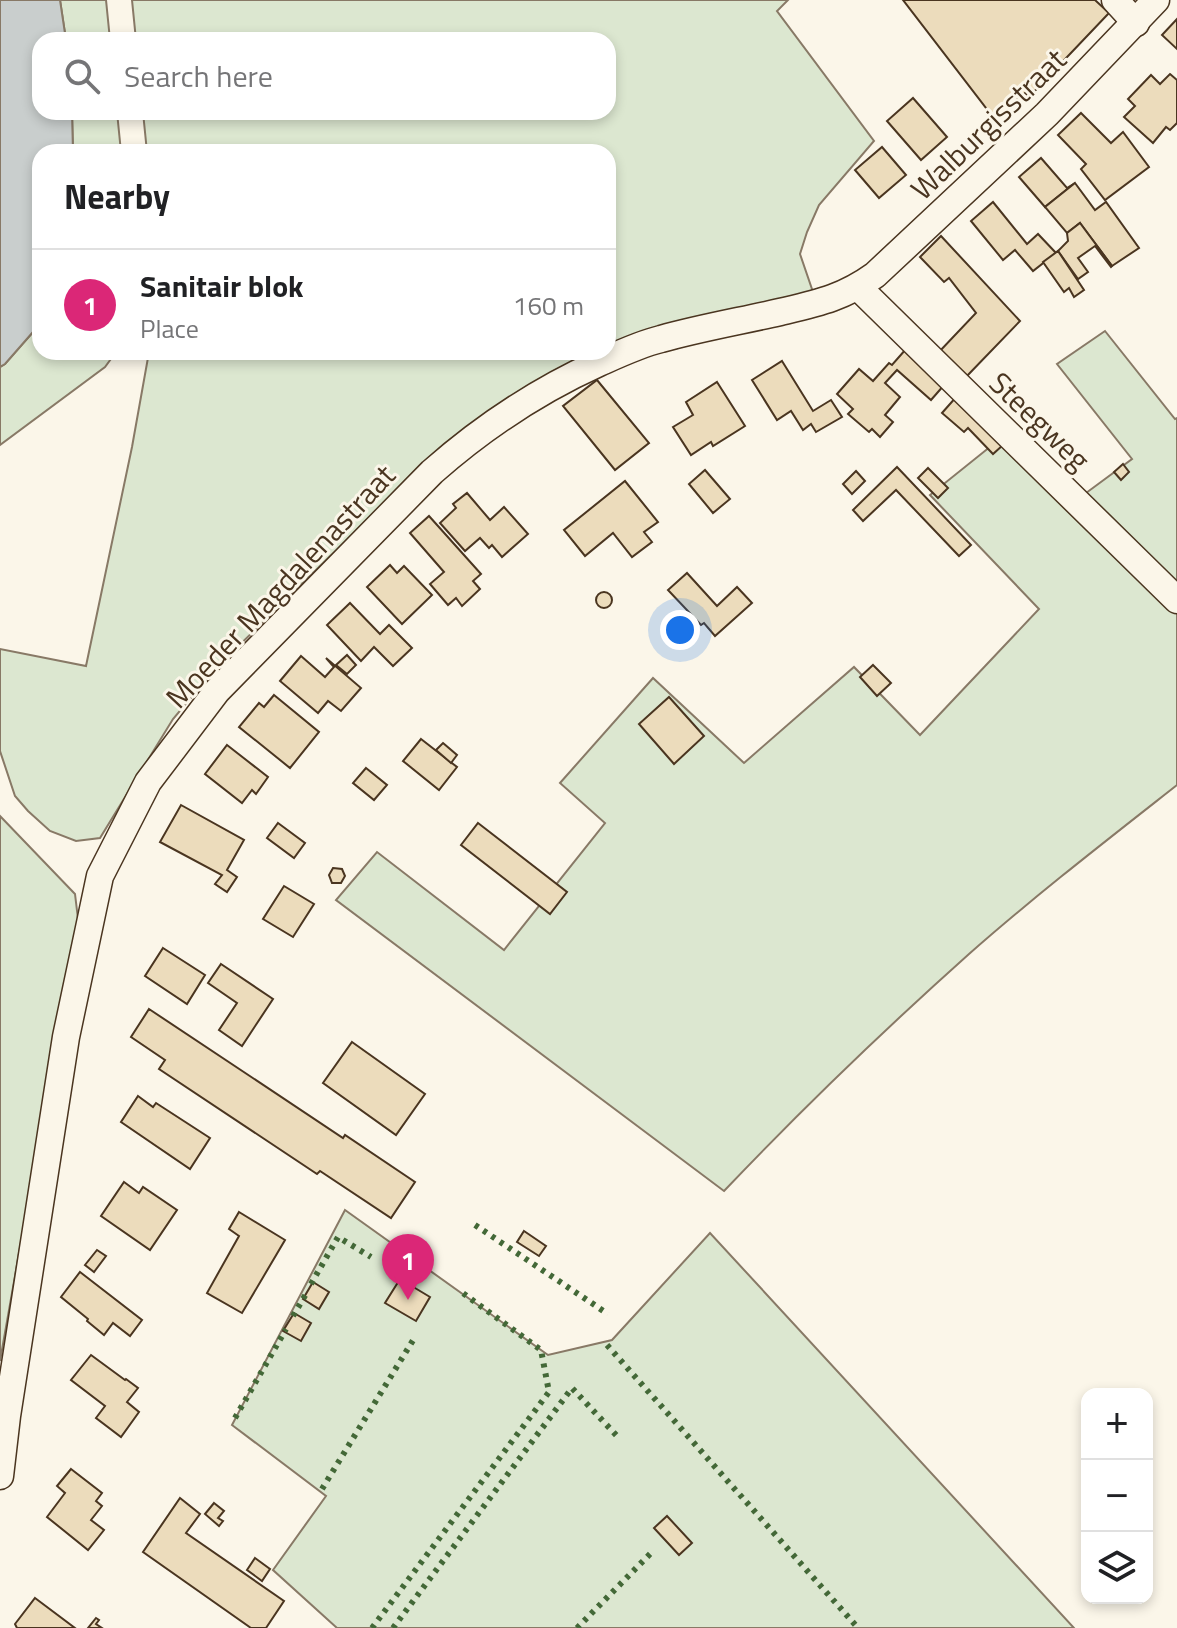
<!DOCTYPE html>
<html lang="en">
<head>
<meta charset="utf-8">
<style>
	body { margin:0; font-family:"Titillium Web",sans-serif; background:#f6f6f6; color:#202124 }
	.controls { position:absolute; right:24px; bottom:24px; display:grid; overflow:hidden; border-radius:16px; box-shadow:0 4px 12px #0003 }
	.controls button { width:72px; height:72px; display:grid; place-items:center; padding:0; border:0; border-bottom:2px solid #e0e0e0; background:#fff; color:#202124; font:40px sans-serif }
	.you { position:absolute; left:680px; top:630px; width:28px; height:28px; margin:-20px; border:6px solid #fff; border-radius:50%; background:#1a73e8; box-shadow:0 0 0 12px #1a73e833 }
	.badge { display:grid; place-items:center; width:52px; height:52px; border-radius:50%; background:#db2777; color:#fff; font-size:26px; font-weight:700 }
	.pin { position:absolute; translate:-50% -66px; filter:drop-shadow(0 2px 4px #0008) }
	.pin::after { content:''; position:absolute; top:42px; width:28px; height:24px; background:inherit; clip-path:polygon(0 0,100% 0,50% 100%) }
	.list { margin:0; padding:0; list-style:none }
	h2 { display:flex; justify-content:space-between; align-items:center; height:104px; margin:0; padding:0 32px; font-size:34px }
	h2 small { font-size:26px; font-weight:400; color:#757577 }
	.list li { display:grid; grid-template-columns:52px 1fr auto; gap:24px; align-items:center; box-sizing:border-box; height:112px; padding:0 32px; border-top:2px solid #e0e0e0 }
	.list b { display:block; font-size:30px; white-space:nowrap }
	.list p { margin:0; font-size:26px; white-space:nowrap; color:#757577 }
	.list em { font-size:26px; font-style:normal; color:#757577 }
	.icon { flex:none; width:44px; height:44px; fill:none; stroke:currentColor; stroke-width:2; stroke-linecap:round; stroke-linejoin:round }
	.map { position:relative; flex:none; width:1177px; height:1628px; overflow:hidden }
	.search { position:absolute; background:#fff; box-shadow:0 4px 12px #0003; left:32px; top:32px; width:584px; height:88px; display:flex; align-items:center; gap:20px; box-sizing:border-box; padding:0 28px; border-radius:24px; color:#757577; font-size:30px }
	.panel { position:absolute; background:#fff; box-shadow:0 4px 12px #0003; left:32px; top:144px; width:584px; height:216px; border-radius:24px }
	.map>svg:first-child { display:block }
	.green { fill:#dce7d0; stroke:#887966; stroke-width:2 }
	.water { fill:#c9cecd; stroke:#887966; stroke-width:2 }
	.building { fill:#ecdcbc; stroke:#4a3520; stroke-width:2 }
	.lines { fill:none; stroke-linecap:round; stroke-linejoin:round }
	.minor-casing { stroke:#4a3520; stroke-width:29 }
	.minor { stroke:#fbf6e9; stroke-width:26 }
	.hedge { stroke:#436837; stroke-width:6; stroke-dasharray:4 6; stroke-linecap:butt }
	.labels { text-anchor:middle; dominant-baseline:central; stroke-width:6; stroke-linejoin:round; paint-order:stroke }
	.street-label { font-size:30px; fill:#4a3520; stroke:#fbf6e9 }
</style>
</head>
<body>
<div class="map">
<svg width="1177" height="1628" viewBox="0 0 1177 1628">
	<rect width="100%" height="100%" fill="#fbf6e9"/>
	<!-- green -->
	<g class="green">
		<path d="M60,0H106L110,40H66Z"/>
		<path d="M132,0H788L777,11L874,141L819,205L807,232L800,254L813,292L608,348V152H147L143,112H608V40H136Z"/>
		<path d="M72,112H117L121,152H73Z"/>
		<path d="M40,324V352H116L105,367L0,445V367L5,364Z"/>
		<path d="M1105,331L1175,419L1177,418V584L1086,493L1132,459L1057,364Z"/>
		<path d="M149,352H599L433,456L314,572L215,669L173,719L100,838L76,841L50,831L28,811L15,796L0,751V649L86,666L132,447Z"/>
		<path d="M1001,438L1090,523L1177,613V785C1107,840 1036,895 969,954C884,1030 802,1109 724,1191L336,900L377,852L504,950L605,823L560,783L653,678L744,763L854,667L920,735L1039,609L930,495Z"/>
		<path d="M0,816L75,894L78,919L0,1361Z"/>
		<path d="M345,1210L548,1355L612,1340L710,1233L1074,1628H337L273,1570L326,1496L232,1425Z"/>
	</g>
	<!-- water -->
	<path class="water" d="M0,0H60L66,40H40V112H72L73,152H40V324L5,364L0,367Z"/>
	<!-- building -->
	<g class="building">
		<path d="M903,0H1095L1109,13L1029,97L1025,93L993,117Z"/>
		<path d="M1177,19V49L1162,35Z"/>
		<path d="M1170,74L1177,80V123L1170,130L1166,127L1153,143L1124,117L1135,106L1128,99L1151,75L1160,84Z"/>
		<path d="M913,98L947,137L921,160L887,121Z"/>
		<path d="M1081,113L1111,143L1123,132L1149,167L1105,200L1081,169L1086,164L1058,135Z"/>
		<path d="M882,147L906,175L879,198L855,170Z"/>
		<path d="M1041,158L1067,188L1075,183L1045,207L1019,177Z"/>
		<path d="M1075,183L1095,210L1106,202L1139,248L1112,266L1080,223L1067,233L1045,207Z"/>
		<path d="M993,202L1027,244L1038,234L1056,253L1033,271L1015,250L1003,260L971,221Z"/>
		<path d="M1080,223L1112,266L1111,267L1095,246L1078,258L1088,272L1078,279L1058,251L1068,241L1067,233Z"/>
		<path d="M941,236L1020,321L965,378L938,353L976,313L949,278L944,282L920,257Z"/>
		<path d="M1058,251L1084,290L1074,297L1069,288L1064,292L1043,262Z"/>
		<path d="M906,349L945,384L931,400L897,370L885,383L900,397L885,415L893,422L880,437L872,429L869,432L848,414L853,409L837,394L859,369L873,381L889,363L892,365Z"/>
		<path d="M782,361L813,411L831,400L842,417L816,432L811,424L803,430L791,411L777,420L752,380Z"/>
		<path d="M597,380L649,443L615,470L563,406Z"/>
		<path d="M717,382L745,426L713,446L711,442L691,455L673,427L693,415L686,402Z"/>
		<path d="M957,396L1003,445L993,454L968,428L964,432L942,413Z"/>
		<path d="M1123,464L1129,472L1121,480L1114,472Z"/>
		<path d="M897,467L971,545L959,556L896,490L863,521L853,510Z"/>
		<path d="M928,468L948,488L938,498L918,478Z"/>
		<path d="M705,470L730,499L713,513L689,484Z"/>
		<path d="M856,471L865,481L852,494L843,484Z"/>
		<path d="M625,481L658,522L644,532L652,542L632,557L613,533L585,556L564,530Z"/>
		<path d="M467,493L490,520L504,507L528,534L502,557L492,545L489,548L480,538L465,551L440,523L456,508L453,504Z"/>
		<path d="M429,516L481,574L473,581L480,589L462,606L456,598L448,605L430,584L444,572L410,533Z"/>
		<path d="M390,565L397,573L404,566L432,595L402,624L367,587Z"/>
		<path d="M687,573L717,606L737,587L752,603L715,636L704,623L701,625L668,590Z"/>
		<circle cx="604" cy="600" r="8"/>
		<path d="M350,603L380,634L389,625L412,648L393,666L374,647L361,661L327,625Z"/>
		<path d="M347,655L356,665L347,674L336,665Z"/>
		<path d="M301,656L325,677L334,667L326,658L361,688L341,711L328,701L318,713L280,681Z"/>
		<path d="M873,665L891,683L877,696L860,677Z"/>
		<path d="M274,695L319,732L290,768L239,727L259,703L264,707Z"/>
		<path d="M669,697L704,736L674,764L639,724Z"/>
		<path d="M421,739L457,767L439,790L403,761Z"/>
		<path d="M443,743L457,755L451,763L436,750Z"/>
		<path d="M227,745L268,777L256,794L252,790L242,803L205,774Z"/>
		<path d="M366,768L387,785L374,800L353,783Z"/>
		<path d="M181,805L244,840L227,870L237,877L227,892L215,884L222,875L160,842Z"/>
		<path d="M278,823L305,843L294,858L267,838Z"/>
		<path d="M478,823L567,892L550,914L461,845Z"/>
		<path d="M333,868L342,869L345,876L341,883H332L329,875Z"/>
		<path d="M284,886L314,904L293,937L263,919Z"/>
		<path d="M163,948L205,975L187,1004L145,976Z"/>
		<path d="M221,964L273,999L242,1046L219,1030L237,1003L208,983Z"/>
		<path d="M149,1009L343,1138L345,1135L415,1182L391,1218L320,1171L317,1174L159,1069L165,1060L131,1037Z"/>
		<path d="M352,1042L425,1094L396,1135L323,1083Z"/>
		<path d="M138,1096L153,1107L156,1103L210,1138L190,1169L121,1122Z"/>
		<path d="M124,1182L139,1193L143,1187L177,1210L150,1250L101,1216Z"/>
		<path d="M239,1212L285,1240L242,1313L207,1293L239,1236L229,1229Z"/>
		<path d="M524,1231L546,1246L539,1256L517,1242Z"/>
		<path d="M97,1250L106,1256L94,1272L85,1265Z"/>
		<path d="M80,1272L142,1320L130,1336L113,1323L104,1335L87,1321L88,1319L61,1297Z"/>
		<path d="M400,1279L430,1297L416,1321L385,1303Z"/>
		<path d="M313,1282L329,1292L319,1309L303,1299Z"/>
		<path d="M294,1313L311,1323L301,1341L283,1331Z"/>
		<path d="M91,1355L125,1380L126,1379L138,1388L127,1402L139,1412L121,1437L96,1418L105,1406L71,1380Z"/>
		<path d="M71,1469L102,1493L96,1501L102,1506L91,1520L104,1530L88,1550L47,1517L65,1493L57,1486Z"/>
		<path d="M180,1498L200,1514L186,1533L284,1601L266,1628H251L143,1552Z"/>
		<path d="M214,1503L224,1511L218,1518L223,1521L219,1526L205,1514Z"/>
		<path d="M667,1516L692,1543L679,1555L654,1528Z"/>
		<path d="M255,1558L270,1569L262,1581L247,1570Z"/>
		<path d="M35,1598L75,1628H17L15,1624Z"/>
		<path d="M96,1618L99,1620L96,1624L102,1628H88Z"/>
	</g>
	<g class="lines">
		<defs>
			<g id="minor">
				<path d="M1115,0L1136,23"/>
				<path d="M858,287L1177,600"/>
				<path d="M0,1476L7,1416L66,1037L100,876L148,782L217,691L432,472C483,427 537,391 599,363C619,354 640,344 661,339C700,328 741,321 780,312C818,303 843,298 875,275L1047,114L1156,0"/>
			</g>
		</defs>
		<!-- minor casing -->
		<use href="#minor" class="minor-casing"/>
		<!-- minor -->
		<use href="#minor" class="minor"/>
		<!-- hedge -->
		<g class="hedge">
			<path d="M475,1225L608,1314"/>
			<path d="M311,1284L338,1237L371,1257"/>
			<path d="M293,1316L306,1294"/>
			<path d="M607,1345L858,1628"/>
			<path d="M235,1418L286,1329"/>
			<path d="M322,1489L415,1337"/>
			<path d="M372,1628L549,1392L541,1350L460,1291"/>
			<path d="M393,1628L572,1388L617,1436"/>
			<path d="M577,1628L651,1553"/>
		</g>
	</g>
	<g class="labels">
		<!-- street labels -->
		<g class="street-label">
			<text transform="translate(988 124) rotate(-44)">Walburgisstraat</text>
			<text transform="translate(1040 421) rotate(44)">Steegweg</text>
			<text transform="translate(280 586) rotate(-47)">Moeder Magdalenastraat</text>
		</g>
	</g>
</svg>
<div class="controls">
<button>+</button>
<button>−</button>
<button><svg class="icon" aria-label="layers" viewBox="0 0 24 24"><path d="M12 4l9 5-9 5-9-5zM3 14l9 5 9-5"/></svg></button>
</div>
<div class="you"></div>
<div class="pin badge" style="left:408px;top:1300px">1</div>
<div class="search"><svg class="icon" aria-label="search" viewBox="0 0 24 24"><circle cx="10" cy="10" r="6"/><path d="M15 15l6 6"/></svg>Search here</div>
<section class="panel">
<h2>Nearby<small></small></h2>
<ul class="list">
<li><span class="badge">1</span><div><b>Sanitair blok</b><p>Place</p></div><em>160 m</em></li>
</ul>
</section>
</div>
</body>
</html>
